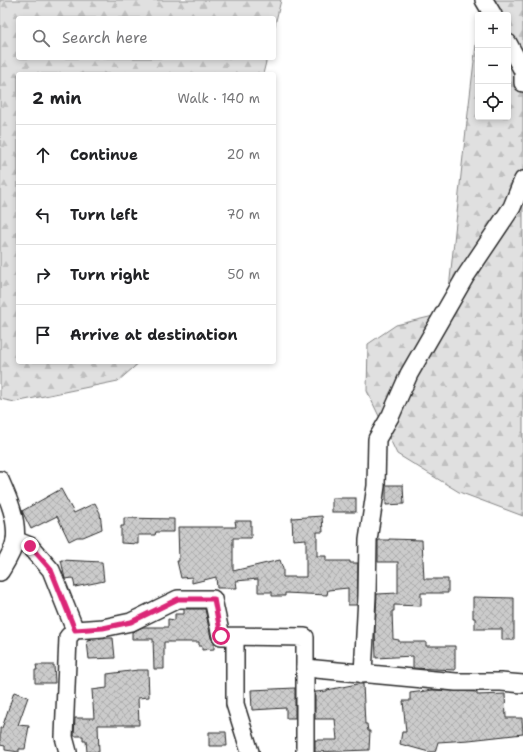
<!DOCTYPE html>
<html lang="en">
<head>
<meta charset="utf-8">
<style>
	body { margin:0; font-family:"Shantell Sans",sans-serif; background:#f2f2f2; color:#202124 }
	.controls { position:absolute; right:12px; top:12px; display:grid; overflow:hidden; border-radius:4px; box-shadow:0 2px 6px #0003 }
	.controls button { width:36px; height:36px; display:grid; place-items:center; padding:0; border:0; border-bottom:1px solid #e0e0e0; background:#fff; color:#202124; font:20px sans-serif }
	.stop { position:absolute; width:12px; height:12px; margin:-9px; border:3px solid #db2777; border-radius:50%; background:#fff }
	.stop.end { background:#db2777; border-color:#fff; box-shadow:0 1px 4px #0008 }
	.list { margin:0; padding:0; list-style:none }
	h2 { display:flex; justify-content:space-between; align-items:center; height:52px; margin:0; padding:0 16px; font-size:17px }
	h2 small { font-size:13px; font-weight:400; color:#757577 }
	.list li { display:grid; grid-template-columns:26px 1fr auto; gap:12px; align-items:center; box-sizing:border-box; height:60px; padding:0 16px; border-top:1px solid #e0e0e0 }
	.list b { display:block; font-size:15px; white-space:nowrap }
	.list em { font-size:13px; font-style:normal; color:#757577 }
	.icon { flex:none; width:22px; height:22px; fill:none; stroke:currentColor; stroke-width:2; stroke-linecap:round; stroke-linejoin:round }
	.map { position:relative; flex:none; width:523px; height:752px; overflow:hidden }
	.search { position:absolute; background:#fff; box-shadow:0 2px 6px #0003; left:16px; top:16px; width:260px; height:44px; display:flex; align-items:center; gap:10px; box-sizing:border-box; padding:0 14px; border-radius:4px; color:#757577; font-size:15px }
	.panel { position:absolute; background:#fff; box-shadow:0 2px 6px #0003; left:16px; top:72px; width:260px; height:292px; border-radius:4px }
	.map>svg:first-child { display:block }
	.forest { fill:url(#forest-firs); stroke:#868686 }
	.building { fill:url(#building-cross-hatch); stroke:#2b2b2b }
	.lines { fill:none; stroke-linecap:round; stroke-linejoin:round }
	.minor-casing { stroke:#2b2b2b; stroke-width:20 }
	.minor { stroke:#fff; stroke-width:17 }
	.route { stroke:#db2777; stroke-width:5 }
</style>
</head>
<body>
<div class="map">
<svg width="523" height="752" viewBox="0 0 523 752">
	<defs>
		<pattern id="forest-firs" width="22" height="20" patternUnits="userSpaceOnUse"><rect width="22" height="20" fill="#e0e0e0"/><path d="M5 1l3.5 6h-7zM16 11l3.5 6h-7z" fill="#c0c0c0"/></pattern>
		<pattern id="building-cross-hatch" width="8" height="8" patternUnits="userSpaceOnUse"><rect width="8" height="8" fill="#cbcbcb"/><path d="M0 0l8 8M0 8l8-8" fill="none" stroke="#aeaeae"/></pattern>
	</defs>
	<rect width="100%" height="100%" fill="#fff"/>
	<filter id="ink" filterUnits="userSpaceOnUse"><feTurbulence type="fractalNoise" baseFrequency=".025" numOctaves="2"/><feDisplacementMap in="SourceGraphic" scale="8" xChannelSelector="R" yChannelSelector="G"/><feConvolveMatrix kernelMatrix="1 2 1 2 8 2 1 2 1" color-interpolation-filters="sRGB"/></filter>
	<g filter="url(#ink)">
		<!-- forest -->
		<g class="forest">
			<path d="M0,0H281L274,29V18H18V58H267L263,74H18V362H140L118,381L15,402L0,399Z"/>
			<path d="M481,0H523V516L459,492L397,454L367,391L368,344L396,325L450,312L449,289L463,156L478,27V117H508V15H479Z"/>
		</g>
		<!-- building -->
		<g class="building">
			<path d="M386,485H403L404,504L386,505Z"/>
			<path d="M61,489L74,513L95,503L100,513L102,529L83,537H77L69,541L57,516L31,529L22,511Z"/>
			<rect x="332" y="498" width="24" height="14"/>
			<path d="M322,516L323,532H317V556H326V561H350V563H358L357,605H348V588L328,590L327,595L285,593V596H272V592H258V579L236,581L237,588H217L216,577L192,583V577L181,578L177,561H179L178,527H236L235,521H251V538H233V571L280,560L283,569V577H306V539L293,540L292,518Z"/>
			<path d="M124,518L174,519V532H156L155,535H138V544L121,543V526H124Z"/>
			<path d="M389,539L422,540L424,579H448V593H421V606L394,605V611H392L393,639L399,640V642H426V646H455V670L413,668V656L376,658L375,630L377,594L398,593V562H378V540H389Z"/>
			<path d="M61,560L102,562L104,581L75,587L73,578L65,579Z"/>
			<path d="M473,597L514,598V640H502V629H475V618H473Z"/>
			<path d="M184,609H205L211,638L214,643V649L202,650V646H199V642H164V669H154L153,639H132V632L143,627H168V619L175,620V614H184Z"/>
			<path d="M108,638H113L115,658L89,659L87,641Z"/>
			<path d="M36,665H54L55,683H35V670H37Z"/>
			<path d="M138,670H148L149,697L138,698L139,725H98L99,752H87L86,741H83V736H74L75,718H94L92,690L107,688V674Z"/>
			<path d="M357,684H363L365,724H367L368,731H370L369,750L315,752V740H337L335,719H315V692L327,691V690Z"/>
			<path d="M295,688V718H286V708L252,710L251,690Z"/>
			<path d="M433,690L477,692V695L505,694L506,718H522L523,734L469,740L438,742L435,752H429L400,744L402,732H406L403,701H410V693Z"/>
			<path d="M14,692L28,697L18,725L29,726L25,749H19V752L5,750V746L0,745V728H2Z"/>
			<path d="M209,732H226L227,746H209Z"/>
		</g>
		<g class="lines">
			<defs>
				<g id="minor">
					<path d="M484,0L493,15"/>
					<path d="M508,43L523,71V83"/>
					<path d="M0,480C8,498 18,520 15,541C13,552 6,562 0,572"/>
					<path d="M15,540L30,546L51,570L75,630"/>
					<path d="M235,637V704L250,752"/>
					<path d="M305,667V752"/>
					<path d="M363,674L367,596L368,540L376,486L377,439L391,415L409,374L465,277L512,207L523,180"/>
					<path d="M68,752L64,737L68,637L75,630L103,628L131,622L178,599H213L221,636L305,637V667L316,669L456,682H501L523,684"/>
				</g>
			</defs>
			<!-- minor casing -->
			<use href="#minor" class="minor-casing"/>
			<!-- minor -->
			<use href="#minor" class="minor"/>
		</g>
	</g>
	<g class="lines" filter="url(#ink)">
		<!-- route -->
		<path class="route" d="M30,546L51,570L75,630L103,628L131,622L178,599H214L221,636"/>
	</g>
</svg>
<div class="controls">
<button>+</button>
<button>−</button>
<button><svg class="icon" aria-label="locate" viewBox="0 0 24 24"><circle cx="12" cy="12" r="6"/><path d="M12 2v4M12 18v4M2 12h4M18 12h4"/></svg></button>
</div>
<div class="stop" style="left:221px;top:636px"></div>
<div class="stop end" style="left:30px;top:546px"></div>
<div class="search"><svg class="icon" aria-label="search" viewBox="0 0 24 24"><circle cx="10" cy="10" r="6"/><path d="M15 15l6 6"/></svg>Search here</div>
<section class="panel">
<h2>2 min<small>Walk · 140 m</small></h2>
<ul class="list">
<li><svg class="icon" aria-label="ahead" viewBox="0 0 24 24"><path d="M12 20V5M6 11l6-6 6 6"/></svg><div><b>Continue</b></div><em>20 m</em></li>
<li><svg class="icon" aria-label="left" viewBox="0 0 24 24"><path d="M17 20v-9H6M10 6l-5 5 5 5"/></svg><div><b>Turn left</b></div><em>70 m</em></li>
<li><svg class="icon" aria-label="right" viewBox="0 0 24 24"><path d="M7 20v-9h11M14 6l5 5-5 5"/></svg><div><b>Turn right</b></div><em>50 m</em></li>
<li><svg class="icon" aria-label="arrive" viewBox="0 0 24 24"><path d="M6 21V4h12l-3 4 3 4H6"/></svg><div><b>Arrive at destination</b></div></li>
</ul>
</section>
</div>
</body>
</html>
